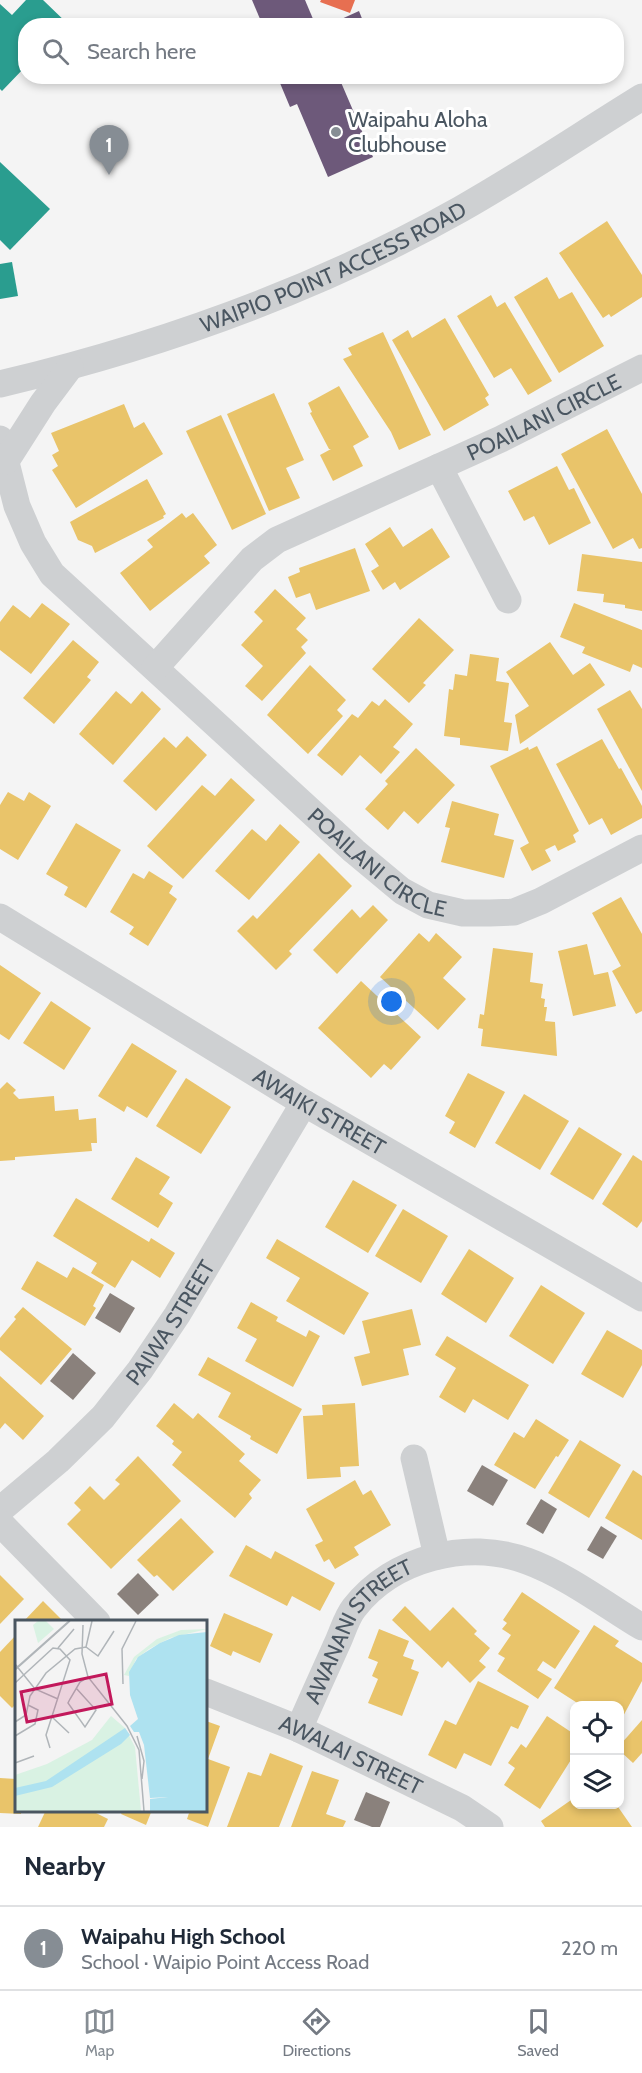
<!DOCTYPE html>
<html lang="en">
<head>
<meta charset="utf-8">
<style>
	body { margin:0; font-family:Cabin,sans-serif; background:#f2f2f3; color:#1f2937 }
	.controls { position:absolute; right:18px; bottom:18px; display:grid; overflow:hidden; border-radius:12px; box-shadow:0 3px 9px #0003 }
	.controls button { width:54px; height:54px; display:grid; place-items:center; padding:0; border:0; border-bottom:2px solid #e0e1e3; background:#fff; color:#1f2937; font:30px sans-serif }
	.you { position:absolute; left:392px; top:1002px; width:21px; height:21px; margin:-15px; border:4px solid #fff; border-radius:50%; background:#1a73e8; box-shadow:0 0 0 9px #1a73e833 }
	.badge { display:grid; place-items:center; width:39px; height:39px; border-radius:50%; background:#868d94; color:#fff; font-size:20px; font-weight:700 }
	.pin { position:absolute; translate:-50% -50px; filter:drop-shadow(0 2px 3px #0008) }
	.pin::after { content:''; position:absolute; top:32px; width:21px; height:18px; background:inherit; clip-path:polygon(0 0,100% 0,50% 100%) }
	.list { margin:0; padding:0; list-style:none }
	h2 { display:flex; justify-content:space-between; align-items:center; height:78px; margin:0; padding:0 24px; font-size:26px }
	h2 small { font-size:20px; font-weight:400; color:#747a83 }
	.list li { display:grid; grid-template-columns:39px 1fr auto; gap:18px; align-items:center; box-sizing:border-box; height:84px; padding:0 24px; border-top:2px solid #e0e1e3 }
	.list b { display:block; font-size:22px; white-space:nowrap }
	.list p { margin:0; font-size:20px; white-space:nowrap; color:#747a83 }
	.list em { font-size:20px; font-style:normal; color:#747a83 }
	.icon { flex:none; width:33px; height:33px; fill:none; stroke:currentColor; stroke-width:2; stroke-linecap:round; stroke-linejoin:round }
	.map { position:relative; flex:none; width:642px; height:1827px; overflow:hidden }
	.search { position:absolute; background:#fff; box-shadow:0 3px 9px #0003; left:18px; right:18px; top:18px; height:66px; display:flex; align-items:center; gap:15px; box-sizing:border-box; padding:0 21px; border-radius:24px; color:#747a83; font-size:22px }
	.sheet { height:162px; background:#fff }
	nav { display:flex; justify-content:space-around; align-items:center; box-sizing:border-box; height:84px; border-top:2px solid #e0e1e3; background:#fff; font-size:16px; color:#747a83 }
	nav a { display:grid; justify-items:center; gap:3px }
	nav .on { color:#868d94 }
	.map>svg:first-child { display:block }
	.homes { fill:#e9c46a }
	.shops { fill:#e76f51 }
	.offices { fill:#6d597a }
	.schools { fill:#2a9d8f }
	.industry { fill:#8a817c }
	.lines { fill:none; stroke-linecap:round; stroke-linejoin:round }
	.minor { stroke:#ced0d2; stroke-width:27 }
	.poi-dot { fill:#868d94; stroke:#fff; stroke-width:2 }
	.labels { text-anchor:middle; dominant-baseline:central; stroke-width:6; stroke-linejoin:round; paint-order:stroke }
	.poi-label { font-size:22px; fill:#4a5661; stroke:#fff; text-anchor:start }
	.street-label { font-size:22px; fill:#4a5661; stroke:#fff }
	.inset-road { fill:none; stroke:#b0b5b9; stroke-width:1.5 }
	.view { fill:#c2185b; fill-opacity:0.15; stroke:#c2185b; stroke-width:3 }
	.inset-edge { fill:none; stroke:#4a5661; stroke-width:3 }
</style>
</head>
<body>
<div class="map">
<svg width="642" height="1827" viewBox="0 0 642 1827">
	<rect width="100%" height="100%" fill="#f4f4f4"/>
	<!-- homes -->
	<g class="homes">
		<path d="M607,221L642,275V297L611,317L609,314L603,318L559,253Z"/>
		<path d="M547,277L559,299L572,292L604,346L559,373L514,297Z"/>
		<path d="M491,295L497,307L505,302L552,381L528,395L511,368L494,378L457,316Z"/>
		<path d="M445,318L489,395L485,398L489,405L444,431L392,340L408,330L412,338Z"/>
		<path d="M383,332L431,435L399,450L391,432L343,359L352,355L348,348Z"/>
		<path d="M339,386L369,437L353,446L363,466L333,481L320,455L331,449H329L310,413L312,412L308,403Z"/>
		<path d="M274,393L304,460L286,468L300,498L269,511L227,414Z"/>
		<path d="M124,404L134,428L144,422L163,454L76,508L52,470L58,466L52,455L59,451L51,433Z"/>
		<path d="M221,415L266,514L232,530L186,431Z"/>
		<path d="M607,429L642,494V548L639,549L633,538L613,549L561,454Z"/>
		<path d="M557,466L569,490L574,488L591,523L549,545L534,516L524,521L508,491Z"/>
		<path d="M147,479L166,514L163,516L164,518L95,553L92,546L78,540L70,522Z"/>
		<path d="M182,513L186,518L193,513L217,545L204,556L210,563L150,611L120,573L153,547L147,540Z"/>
		<path d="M390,527L403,547L432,528L450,557L400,590L395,582L383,590L371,571L379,566L365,544Z"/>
		<path d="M355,548L370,591L316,610L310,593L296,598L288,577L300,572L299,568Z"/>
		<path d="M582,554L642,562V611L625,608V605L603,602L604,594L577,591Z"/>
		<path d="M275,589L306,618L296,629L308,640L301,647L306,653L262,701L245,686L263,666L241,645L263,621L254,612Z"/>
		<path d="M42,603L70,624L31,674L0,650V622L13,605L30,618Z"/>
		<path d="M574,603L642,630V668L633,664L630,672L582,653L585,647L560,637Z"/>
		<path d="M419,618L454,650L423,683L426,685L409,703L372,669Z"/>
		<path d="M73,640L99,662L87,677L91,680L54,724L23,698Z"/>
		<path d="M550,642L573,675L590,663L605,685L520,744L515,715L529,706L506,672Z"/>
		<path d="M470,654L499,658L496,681L509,683L504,722L512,723L508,751L460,745V738L444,736L449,689L453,690L455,674L467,676Z"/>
		<path d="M310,665L346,700L337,710L343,716L308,754L267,715Z"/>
		<path d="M630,690L642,709V791L597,709Z"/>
		<path d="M116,691L131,704L142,691L161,709L113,765L79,734Z"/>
		<path d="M385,699L413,724L393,747L400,752L381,774L360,755L342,776L317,755L352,714L358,718L372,701L379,706Z"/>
		<path d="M187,736L207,755L156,811L123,781L164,737L176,748Z"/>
		<path d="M602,739L619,769L621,768L642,806V818L611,835L602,818L589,825L556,764Z"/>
		<path d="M537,746L579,831L573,835L576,842L558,851L555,845L545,850L551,861L532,871L520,848L529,843L490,766L528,747L529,750Z"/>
		<path d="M416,748L455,785L418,824L404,811L388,830L365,809L388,784L385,781Z"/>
		<path d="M231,778L255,800L183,879L147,846L202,785L215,796Z"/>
		<path d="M8,792L24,801L29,792L51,806L18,860L0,849V805Z"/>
		<path d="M452,801L499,814L494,835L514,840L504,878L441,862L450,828L445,827Z"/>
		<path d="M76,823L121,850L86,908L64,895L68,887L46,874Z"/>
		<path d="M280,824L300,842L249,900L215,871L252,829L266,841Z"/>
		<path d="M319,853L352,886L289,951L292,954L276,970L237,931L253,915L257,919Z"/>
		<path d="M149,871L173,886L169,893L177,899L148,946L129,934L134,927L110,912L133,873L144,879Z"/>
		<path d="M621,897L642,934V1011L636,1014L612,971L621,966L592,913Z"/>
		<path d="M373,905L388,920L337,974L313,950L352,909L360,918Z"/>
		<path d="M419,933L429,942L436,933L462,957L443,978L466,999L438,1030L380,977Z"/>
		<path d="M587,944L594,975L608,972L616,1006L573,1016L558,951Z"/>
		<path d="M493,948L533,953L530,982L543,984L541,998L545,999L544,1007H547L545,1021L555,1022L557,1056L481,1046L483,1029L478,1028L480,1014L484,1015Z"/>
		<path d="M0,965L41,993L9,1040L0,1034Z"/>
		<path d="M361,981L421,1037L391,1070L384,1064L371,1078L318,1028Z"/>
		<path d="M51,1001L91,1028L64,1070L23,1043Z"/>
		<path d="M132,1043L177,1071L147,1118L127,1106L124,1112L98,1096Z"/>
		<path d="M468,1073L505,1092L475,1148L449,1133L455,1122L445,1116Z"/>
		<path d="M186,1078L231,1107L201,1154L156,1126Z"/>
		<path d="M7,1082L16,1090L13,1093L19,1099L54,1096L55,1111L78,1109L79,1120L96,1118L97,1143H91L92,1151L15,1157V1160L0,1161V1089Z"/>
		<path d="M524,1094L569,1121L540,1170L495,1143Z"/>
		<path d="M579,1127L622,1154L593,1200L550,1174Z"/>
		<path d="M633,1155L642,1161V1221L637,1228L602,1204Z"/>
		<path d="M136,1157L170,1177L159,1194L173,1203L158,1228L111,1199Z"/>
		<path d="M353,1180L397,1205L368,1253L325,1227Z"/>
		<path d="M76,1198L149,1242L151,1238L175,1253L160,1278L132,1260L115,1288L91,1273L97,1263L53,1236Z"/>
		<path d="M403,1209L448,1236L421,1283L375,1256Z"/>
		<path d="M277,1239L369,1293L344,1335L286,1301L300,1278L266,1258Z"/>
		<path d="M469,1249L514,1278L486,1323L441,1294Z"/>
		<path d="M37,1261L67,1278L73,1267L104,1285L93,1306L96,1308L85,1326L21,1289Z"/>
		<path d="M541,1285L585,1313L553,1364L509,1336Z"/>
		<path d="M251,1302L278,1317L276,1321L306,1337L309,1330L320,1336L293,1387L245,1361L257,1339L237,1328Z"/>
		<path d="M23,1307L72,1349L41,1385L0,1350V1338L16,1319L14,1317Z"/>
		<path d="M412,1309L421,1345L403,1349L409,1375L362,1386L354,1357L370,1353L362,1321Z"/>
		<path d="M607,1330L642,1350V1365L623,1398L581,1374Z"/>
		<path d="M447,1336L529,1385L508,1420L473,1399L465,1413L439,1397L456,1368L435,1355Z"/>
		<path d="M208,1357L302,1409L277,1454L250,1439L251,1436L218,1417L231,1393L198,1375Z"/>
		<path d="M0,1376L44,1416L23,1440L5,1423L0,1429Z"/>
		<path d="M174,1403L193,1419L198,1413L245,1454L239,1461L261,1480L249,1494L252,1498L235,1518L172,1465L182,1452L172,1444L174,1441L156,1426Z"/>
		<path d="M355,1403L359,1466L340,1467L341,1477L307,1479L303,1416L323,1415L322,1405Z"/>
		<path d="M536,1419L569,1440L558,1457L556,1456L535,1489L494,1465L514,1432L524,1438Z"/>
		<path d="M580,1440L621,1465L589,1518L548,1493Z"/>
		<path d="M138,1456L181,1501L111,1569L67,1524L81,1510L74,1503L90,1486L104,1500L120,1484L115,1480Z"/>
		<path d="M633,1470L642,1476V1540L605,1518Z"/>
		<path d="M355,1480L363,1495L371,1490L391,1525L354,1547L359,1555L335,1569L329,1559L324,1562L315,1545L323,1541L306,1509Z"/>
		<path d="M181,1518L214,1552L173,1591L157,1575L154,1577L137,1560Z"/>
		<path d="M246,1545L271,1559L275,1551L335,1583L320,1611L292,1596L287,1606L229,1576Z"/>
		<path d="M0,1575L24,1599L0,1624Z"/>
		<path d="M522,1592L580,1631L555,1669L543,1661L537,1670L552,1679L538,1699L497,1671L505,1658L498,1654L511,1635L502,1629L507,1623L503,1620Z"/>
		<path d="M43,1601L64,1622H23Z"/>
		<path d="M405,1606L430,1631L453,1607L477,1631L474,1634L490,1648L479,1661L486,1667L470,1683L448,1661L442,1668L392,1620Z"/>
		<path d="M224,1613L273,1634L260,1663L233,1651L231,1656L210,1646Z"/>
		<path d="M594,1625L619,1641L615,1646L642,1663V1681L620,1722V1706H582L554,1688Z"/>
		<path d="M379,1629L409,1641L403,1656L414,1660L411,1669L419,1672L402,1716L368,1703L378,1679L372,1676L378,1662L368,1658Z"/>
		<path d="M16,1635V1704L12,1708L0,1696V1652Z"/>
		<path d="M478,1681L529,1706L518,1729L511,1726L491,1766L464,1753L456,1769L428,1755L445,1720L456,1725Z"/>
		<path d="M547,1716L574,1734V1755L540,1809L504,1785L515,1768L508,1763L521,1744L526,1748Z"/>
		<path d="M642,1720V1753L633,1763L620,1751V1745Z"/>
		<path d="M206,1721L220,1726L208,1759L230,1767L208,1827L187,1819L190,1810H206Z"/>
		<path d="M270,1753L303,1766L279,1827H227L248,1772L261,1776Z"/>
		<path d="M312,1771L339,1780L326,1814L346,1821L343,1827H291Z"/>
		<path d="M0,1778L16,1779V1810H21V1814L0,1813Z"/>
		<path d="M574,1798V1804H596L599,1808L604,1804H616L632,1827H545L541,1821Z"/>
		<path d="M46,1810H90L108,1819L104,1827H38Z"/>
		<path d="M123,1810H152L146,1825L121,1814Z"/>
	</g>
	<!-- shops -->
	<path class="shops" d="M321,0H355L350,13L320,2Z"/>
	<!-- offices -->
	<g class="offices">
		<path d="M252,0H305L316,26H263Z"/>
		<path d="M359,11L365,26H326Z"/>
		<path d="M277,76H347L340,80L373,157L328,177L297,104L290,107Z"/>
	</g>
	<!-- schools -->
	<g class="schools">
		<path d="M26,0H43L70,26H26V66L2,91L0,89V4L12,15Z"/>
		<path d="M0,162L50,209L10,250L0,240Z"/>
		<path d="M12,262L18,296L0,299V264Z"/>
	</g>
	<!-- industry -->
	<g class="industry">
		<path d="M110,1293L135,1308L120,1333L95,1318Z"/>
		<path d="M73,1353L96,1373L73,1400L50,1381Z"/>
		<path d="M482,1465L508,1480L493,1506L467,1491Z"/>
		<path d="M541,1499L557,1509L543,1534L526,1524Z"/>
		<path d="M601,1526L617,1536L603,1559L587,1550Z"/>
		<path d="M138,1573L159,1595L138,1615L117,1594Z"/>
		<path d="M366,1792L390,1802L380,1827H372L354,1820Z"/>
	</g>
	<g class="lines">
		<!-- minor -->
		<g class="minor">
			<path id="s1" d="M0,384C160,346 317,290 461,209C523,174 582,134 642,97"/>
			<path id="s2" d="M0,439L17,506L33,543L52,574L354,851L402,891L428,905L463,913H490L514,912L541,901L642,848"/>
			<path d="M0,457L6,461L43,403L70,367"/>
			<path d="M439,467L508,600"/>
			<path id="s3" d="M155,668L252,559L277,540L501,439L642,368"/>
			<path id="s4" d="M0,917L304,1103L642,1298"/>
			<path d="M414,1458L437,1556"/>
			<path id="s5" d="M0,1510L58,1461L103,1417L140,1370L177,1315L304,1103"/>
			<path d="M0,1523L97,1622"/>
			<path id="s6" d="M206,1692L299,1729L462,1808L490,1827"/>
			<path id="s7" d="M299,1729C311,1701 324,1673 336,1646C342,1634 346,1618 354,1608C393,1558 467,1539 527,1561C566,1575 607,1606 642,1627"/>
		</g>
	</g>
	<!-- markers -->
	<circle class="poi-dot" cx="336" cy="132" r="6"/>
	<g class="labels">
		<!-- poi labels -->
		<g class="poi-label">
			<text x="348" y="119">Waipahu Aloha<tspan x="348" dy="25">Clubhouse</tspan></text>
		</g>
		<!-- street labels -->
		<g class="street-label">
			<text stroke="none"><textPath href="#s1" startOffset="354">WAIPIO POINT ACCESS ROAD</textPath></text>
			<text stroke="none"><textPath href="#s3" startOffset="471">POAILANI CIRCLE</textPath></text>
			<text stroke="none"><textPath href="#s2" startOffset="582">POAILANI CIRCLE</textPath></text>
			<text stroke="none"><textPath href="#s4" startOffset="374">AWAIKI STREET</textPath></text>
			<text stroke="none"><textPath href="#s5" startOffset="255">PAIWA STREET</textPath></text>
			<text stroke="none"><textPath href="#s7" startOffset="117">AWANANI STREET</textPath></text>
			<text stroke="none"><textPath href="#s6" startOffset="158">AWALAI STREET</textPath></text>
		</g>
	</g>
	<!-- overview -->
	<g transform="translate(15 1620)">
		<rect width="192" height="192" fill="#f4f4f4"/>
		<path d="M23,1H31L39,9L23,23L18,5ZM192,9L155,18L134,29L121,39L114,56L109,55L119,37L142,19L166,10ZM96,96L110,108L120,127L126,191H0V155L32,144L77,120Z" fill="#d9f2e3"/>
		<path d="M192,12V191H135V179L153,177L135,178L129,125L124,112H119L115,106L123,99L115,75L114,52L123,37L145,23L164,15ZM110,108L115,115L106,124L37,167L0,176V168L31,161Z" fill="#aee2f0"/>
		<path class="inset-road" d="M68,5L67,34L73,57L112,106L124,130L129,191M71,27L77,1M43,28L59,9M0,44L20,69L43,79M0,49L54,1M0,50L55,1M0,63L38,28L45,29L55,40L31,115L35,128M108,64L107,29L121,1M61,68L81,90L70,107L53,83L55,79L65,62L73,57M37,97L54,113M0,102L11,95L15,76L31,53L60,29L71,27L83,36L99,11M0,116L20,104L23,90L13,85M122,116L129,141L127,159M0,143L19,136"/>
		<path class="view" d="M91,54L97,84L12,102L6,72Z"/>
		<rect width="192" height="192" class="inset-edge"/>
	</g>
</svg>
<div class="controls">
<button><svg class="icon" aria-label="locate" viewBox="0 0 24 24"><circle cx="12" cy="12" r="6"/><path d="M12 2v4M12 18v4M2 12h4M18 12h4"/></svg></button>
<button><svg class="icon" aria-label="layers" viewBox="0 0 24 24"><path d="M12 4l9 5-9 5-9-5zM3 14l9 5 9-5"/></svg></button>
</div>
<div class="you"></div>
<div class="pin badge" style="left:109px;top:175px">1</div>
<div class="search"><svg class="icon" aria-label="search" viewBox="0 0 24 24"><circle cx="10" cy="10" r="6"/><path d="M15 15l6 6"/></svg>Search here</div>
</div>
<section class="sheet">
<h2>Nearby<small></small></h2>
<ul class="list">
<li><span class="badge">1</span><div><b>Waipahu High School</b><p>School · Waipio Point Access Road</p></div><em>220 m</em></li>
</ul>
</section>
<nav>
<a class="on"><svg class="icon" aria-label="map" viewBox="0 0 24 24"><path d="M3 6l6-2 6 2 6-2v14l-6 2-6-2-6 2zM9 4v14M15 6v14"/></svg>Map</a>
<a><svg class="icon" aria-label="directions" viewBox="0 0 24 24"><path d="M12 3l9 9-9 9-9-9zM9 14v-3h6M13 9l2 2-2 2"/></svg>Directions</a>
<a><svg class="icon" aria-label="saved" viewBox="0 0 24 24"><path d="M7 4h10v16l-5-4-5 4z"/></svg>Saved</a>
</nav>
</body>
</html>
